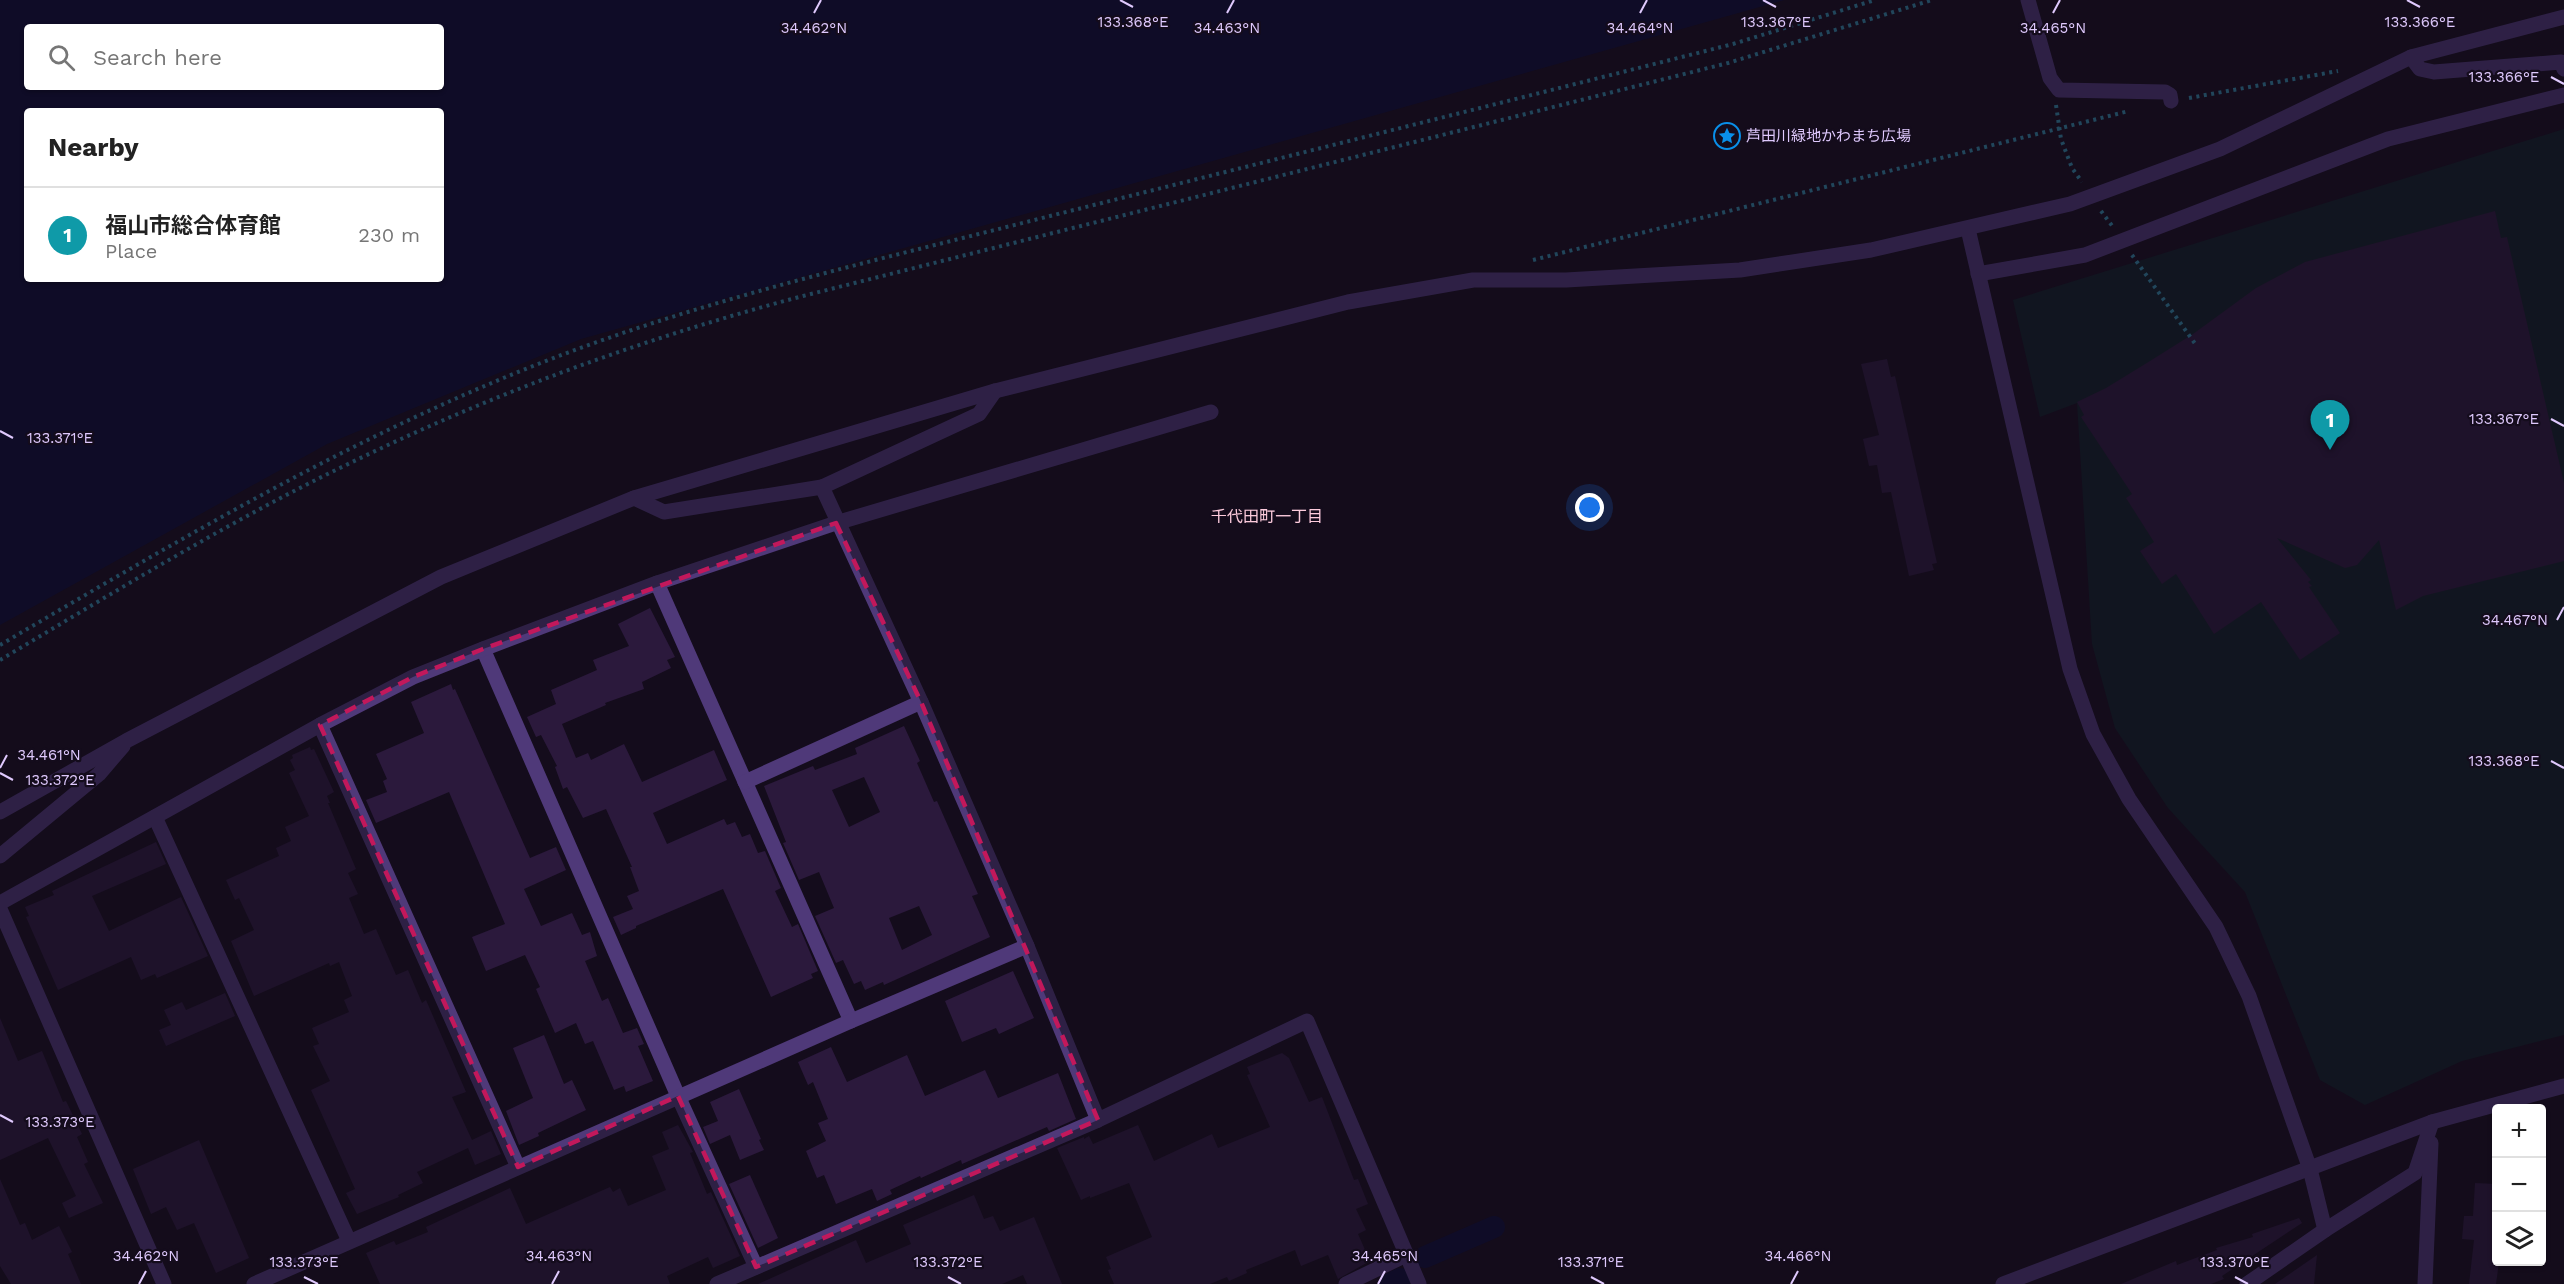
<!DOCTYPE html>
<html lang="en">
<head>
<meta charset="utf-8">
<style>
	body { margin:0; font-family:"Work Sans","Noto Sans JP",sans-serif; background:#f6f6f6; color:#222 }
	.controls { position:absolute; right:18px; bottom:18px; display:grid; overflow:hidden; border-radius:6px; box-shadow:0 2px 4px #0004 }
	.controls button { width:54px; height:54px; display:grid; place-items:center; padding:0; border:0; border-bottom:2px solid #e0e0e0; background:#fff; color:#222; font:30px sans-serif }
	.you { position:absolute; left:1590px; top:508px; width:21px; height:21px; margin:-15px; border:4px solid #fff; border-radius:50%; background:#1a73e8; box-shadow:0 0 0 9px #1a73e833 }
	.badge { display:grid; place-items:center; width:39px; height:39px; border-radius:50%; background:#2563eb; color:#fff; font-size:20px; font-weight:700 }
	.pin { position:absolute; translate:-50% -50px; filter:drop-shadow(0 2px 3px #0008) }
	.pin::after { content:''; position:absolute; top:32px; width:21px; height:18px; background:inherit; clip-path:polygon(0 0,100% 0,50% 100%) }
	.list { margin:0; padding:0; list-style:none }
	h2 { display:flex; justify-content:space-between; align-items:center; height:78px; margin:0; padding:0 24px; font-size:26px }
	h2 small { font-size:20px; font-weight:400; color:#767676 }
	.list li { display:grid; grid-template-columns:39px 1fr auto; gap:18px; align-items:center; box-sizing:border-box; height:96px; padding:0 24px; border-top:2px solid #e0e0e0 }
	.list b { display:block; font-size:22px; white-space:nowrap }
	.list p { margin:0; font-size:20px; white-space:nowrap; color:#767676 }
	.list em { font-size:20px; font-style:normal; color:#767676 }
	.icon { flex:none; width:33px; height:33px; fill:none; stroke:currentColor; stroke-width:2; stroke-linecap:round; stroke-linejoin:round }
	.map { position:relative; flex:none; width:2564px; height:1284px; overflow:hidden }
	.search { position:absolute; background:#fff; box-shadow:0 2px 4px #0004; left:24px; top:24px; width:420px; height:66px; display:flex; align-items:center; gap:15px; box-sizing:border-box; padding:0 21px; border-radius:6px; color:#767676; font-size:22px }
	.panel { position:absolute; background:#fff; box-shadow:0 2px 4px #0004; left:24px; top:108px; width:420px; height:174px; border-radius:6px }
	.map>svg:first-child { display:block }
	.green { fill:#0f2026 }
	.water { fill:#0a0d37; fill-rule:evenodd }
	.lines { fill:none; stroke-linecap:round; stroke-linejoin:round }
	.canal { stroke:#0a0d37; stroke-width:22 }
	.building { fill:#2b193c; fill-rule:evenodd }
	.path { stroke:#318ca9; stroke-width:4; stroke-dasharray:3 4.5; stroke-linecap:butt }
	.minor { stroke:#4f3979; stroke-width:15 }
	.marked { fill:none; stroke:#c2185b; stroke-width:4.5; stroke-dasharray:12 8; stroke-linejoin:round }
	.ticks { fill:none; stroke:#dfc9fd; stroke-width:2 }
	.labels { text-anchor:middle; dominant-baseline:central; stroke-width:4.5; stroke-linejoin:round; paint-order:stroke }
	.poi-label { font-size:15px; fill:#dfc9fd; stroke:#140c1c; text-anchor:start }
	.neighbourhood-label { font-size:16px; fill:#fdcbdc; stroke:#140c1c }
	.ticks-label { font-size:15px; text-anchor:middle; fill:#dfc9fd; stroke:#140c1c; stroke-width:4.5; stroke-linejoin:round; paint-order:stroke }
</style>
</head>
<body>
<div class="map">
<svg width="2564" height="1284" viewBox="0 0 2564 1284">
	<rect width="100%" height="100%" fill="#140c1c"/>
	<!-- green -->
	<path class="green" d="M2564,129V1035L2462,1061L2365,1105L2320,1080L2245,892L2168,808L2115,728L2092,644L2077,403L2040,417L2013,300Z"/>
	<!-- water -->
	<path class="water" d="M0,0H1784L581,339L327,444L0,625ZM27,27H441V87H27ZM27,111H441V279H27Z"/>
	<g class="lines">
		<!-- canal -->
		<g class="canal">
			<path d="M1425,1257L1494,1227"/>
			<path d="M1390,1284L1400,1279"/>
		</g>
	</g>
	<!-- building -->
	<g class="building">
		<path d="M2495,211L2501,238L2507,237L2564,483V561L2423,596L2396,610L2379,540L2357,565L2345,568L2277,538L2311,580L2308,582L2312,586L2309,587L2340,633L2300,660L2261,602L2214,634L2176,574L2162,584L2140,551L2154,542L2126,498L2132,494L2081,417L2084,415L2077,402L2106,388L2150,361L2193,334L2256,288L2305,262Z"/>
		<path d="M1887,359L1891,377L1895,376L1937,563L1932,564L1934,570L1909,576L1891,492L1882,493L1877,465L1869,466L1863,439L1879,435L1861,364Z"/>
		<path d="M650,608L675,657L667,660L671,668L642,682L644,689L605,703L606,705L562,724L576,758L588,753L591,760L624,744L642,782L714,750L727,780L653,813L667,844L724,819L727,825L735,822L742,837L750,834L758,853L765,851L781,888L775,891L792,927L798,924L818,971L811,974L813,978L771,997L723,889L636,926V928L621,935L613,917L633,909L627,896L639,891L630,867H632L606,809L583,818L567,787L563,789L555,767L557,766L541,735L536,737L527,717L556,704L551,690L597,670L593,660L629,646L618,624Z"/>
		<path d="M451,684L453,690L455,689L530,858L556,847L566,870L524,889L541,926L572,913L582,935L590,932L597,956L585,961L602,1001L608,998L623,1033L637,1028L644,1044L638,1046L653,1081L626,1092L624,1086L614,1090L593,1041L585,1044L576,1023L555,1033L536,989L540,987L525,955L486,971L472,937L505,924L449,792L376,823L366,800L387,792L383,781L387,779L376,754L424,733L411,702Z"/>
		<path d="M904,726L920,761L917,763L934,802L937,801L978,894L972,896L990,937L884,985L883,982L865,990L861,981L854,984L843,960L836,963L815,916L834,908L819,872L799,880L783,843L786,842L764,786L813,766L815,770L857,754L855,748ZM864,777L880,812L849,827L832,790ZM919,906L932,935L902,950L889,918Z"/>
		<path d="M310,747L311,750L314,749L334,792L327,796L330,803H328L356,869L348,873L358,894L349,898L364,934L376,929L396,975L408,970L422,1003L426,1000L466,1092L452,1097L472,1140L491,1131L501,1154L475,1165L468,1148L417,1172L423,1183L398,1195L399,1197L357,1214L346,1193L355,1189L311,1090L330,1081L313,1046L319,1044L312,1028L349,1012L344,1000L352,996L339,962L330,966L329,963L254,996L231,941L254,930L239,898L235,900L226,880L279,856L276,848L291,841L285,827L309,816L289,773L295,770L290,760L293,758L292,755Z"/>
		<path d="M156,842L166,864L92,896L109,931L181,897L208,956L157,978L155,974L141,980L131,957L58,990L26,917L29,916L25,907L54,895L52,891Z"/>
		<path d="M1013,971L1034,1018L999,1034L996,1028L962,1042L945,1001Z"/>
		<path d="M225,993L235,1016L166,1046L159,1030L171,1025L164,1010L182,1002L186,1010Z"/>
		<path d="M0,1018L18,1061L42,1051L63,1102L66,1101L82,1134L77,1137L88,1162L84,1164L103,1203L69,1218L62,1203L76,1196L48,1138L0,1160Z"/>
		<path d="M544,1035L564,1084L572,1080L586,1110L538,1133L539,1136L519,1145L506,1111L533,1098L513,1048Z"/>
		<path d="M831,1047L847,1082L907,1055L925,1096L985,1070L998,1098L1058,1073L1076,1119L1049,1131L1047,1127L962,1164L961,1160L921,1178L920,1176L890,1190L892,1194L877,1201L872,1189L836,1204L824,1175L817,1178L806,1151L826,1141L818,1123L828,1119L813,1082L808,1085L798,1062Z"/>
		<path d="M1282,1053L1289,1058L1309,1102L1322,1097L1354,1180L1358,1179L1368,1204L1356,1209L1366,1230L1358,1234L1370,1261L1338,1279L1328,1255L1301,1266L1295,1250L1246,1270L1247,1273L1229,1281L1227,1277L1210,1284H1114L1108,1270L1111,1269L1106,1257L1152,1237L1144,1218L1129,1183L1090,1198V1196L1081,1200L1057,1148L1084,1137V1139L1089,1136L1093,1144L1138,1125L1154,1161L1212,1134L1218,1148L1270,1127L1247,1075L1250,1074L1247,1067Z"/>
		<path d="M739,1089L761,1139L759,1140L764,1150L740,1160L730,1135L710,1144L703,1127L718,1121L710,1102Z"/>
		<path d="M678,1125L693,1152L690,1153L707,1194L711,1192L740,1256L713,1268L708,1257L667,1276L670,1284H380L366,1253L394,1241L396,1245L428,1232L426,1227L510,1188L526,1224L610,1187L613,1192L620,1188L628,1206L666,1190L652,1156L669,1149L662,1132Z"/>
		<path d="M199,1140L249,1258L216,1273L194,1223L177,1230L166,1207L151,1214L133,1169Z"/>
		<path d="M750,1175L778,1238L758,1248L729,1184Z"/>
		<path d="M0,1179L20,1225L25,1223L32,1240L59,1226L72,1252L68,1254L81,1284H11L0,1266Z"/>
		<path d="M2475,1183L2496,1184V1262H2499L2496,1284H2469L2474,1240L2462,1239L2464,1216H2473Z"/>
		<path d="M974,1195L984,1219L993,1216L1000,1231L1034,1217L1062,1284H1027L1023,1275L1002,1284H758L856,1240L866,1263L911,1244L903,1225Z"/>
		<path d="M2299,1218L2302,1223L2222,1276L2224,1279L2211,1284H2121L2176,1261L2177,1265L2217,1250L2216,1248L2253,1237L2252,1234Z"/>
		<path d="M2317,1255L2314,1284H2275Z"/>
	</g>
	<g class="lines">
		<!-- path -->
		<g class="path">
			<path d="M2189,98L2338,71"/>
			<path d="M2056,105L2061,139L2072,168L2082,182"/>
			<path d="M2101,211L2113,227"/>
			<path d="M2132,255L2196,345"/>
			<path d="M1533,260L2129,111"/>
			<path d="M0,645C179,540 356,434 551,359C712,297 882,259 1050,216C1277,159 1505,102 1733,44L1875,0"/>
			<path d="M0,660C113,593 226,523 344,466C491,394 644,338 803,296L1728,63L1932,0"/>
		</g>
		<!-- minor -->
		<g class="minor">
			<path d="M2028,0L2050,78L2059,90L2165,92L2170,95L2171,101"/>
			<path d="M2411,57L2420,69L2434,72L2561,62L2564,69"/>
			<path d="M1968,229L2070,669L2093,734L2129,799L2216,927L2249,996L2310,1169L2325,1230"/>
			<path d="M1978,274L2085,255L2388,139L2564,95"/>
			<path d="M822,487L979,414L995,391"/>
			<path d="M634,498L664,512L822,487L921,702L1027,946L1098,1120"/>
			<path d="M657,583L851,1021"/>
			<path d="M483,649L678,1096L756,1267"/>
			<path d="M320,725L518,1167"/>
			<path d="M745,782L921,702"/>
			<path d="M0,812L126,741L441,577L634,498L995,391L1348,302L1473,280H1566L1740,270L1871,250L2070,204L2220,149L2411,57L2564,17"/>
			<path d="M155,817L349,1241"/>
			<path d="M0,856L99,774L123,746"/>
			<path d="M0,903L320,725L413,677L483,649L657,583L836,523L1211,412"/>
			<path d="M0,909L164,1284"/>
			<path d="M254,1284L851,1021L1027,946"/>
			<path d="M717,1284L1098,1120L1307,1021L1419,1284"/>
			<path d="M1346,1284L1406,1255"/>
			<path d="M2003,1284L2432,1122L2564,1086"/>
			<path d="M2247,1284L2325,1230L2415,1173L2432,1122"/>
			<path d="M2425,1284L2431,1143"/>
		</g>
	</g>
	<!-- marked area -->
	<path d="M0 0H2564V1284H0ZM836,523L921,702L1098,1120L756,1267L678,1096L518,1167L320,725L413,677L483,649Z" fill="#140c1c" fill-opacity=".55" fill-rule="evenodd"/>
	<path class="marked" d="M836,523L921,702L1098,1120L756,1267L678,1096L518,1167L320,725L413,677L483,649Z"/>
	<!-- ticks -->
	<path class="ticks" d="M1120,0L1133,7M1763,0L1776,7M2407,0L2420,7M814,13L821,0M1227,13L1234,0M1640,13L1647,0M2053,13L2060,0M2551,77L2564,84M2551,419L2564,426M0,431L13,438M2557,620L2564,607M2551,761L2564,768M0,768L7,755M0,773L13,780M0,1115L13,1122M304,1277L318,1284M948,1277L961,1284M1591,1277L1604,1284M2235,1277L2248,1284M139,1284L146,1271M552,1284L559,1271M1378,1284L1385,1271M1791,1284L1798,1271"/>
	<!-- icons -->
	<defs>
		<symbol id="sight-ring" viewBox="-11 -11 22 22"><circle r="9.5" fill="#140c1c" stroke="#098fe9" stroke-width="1.5"/><path d="M0-6L1.8-2.2L6-1.7L2.9 1.2L3.7 5.4L0 3.3L-3.7 5.4L-2.9 1.2L-6-1.7L-1.8-2.2Z" fill="#098fe9"/></symbol>
	</defs>
	<g fill-rule="evenodd">
		<use href="#sight-ring" x="1712" y="121" width="30" height="30"/>
	</g>
	<g class="labels">
		<!-- poi labels -->
		<g class="poi-label">
			<text x="1746" y="136">芦田川緑地かわまち広場</text>
		</g>
		<!-- neighbourhood labels -->
		<g class="neighbourhood-label">
			<text x="1267" y="516">千代田町一丁目</text>
		</g>
	</g>
	<g class="ticks-label">
		<text x="1133" y="27">133.368°E</text>
		<text x="1776" y="27">133.367°E</text>
		<text x="2420" y="27">133.366°E</text>
		<text x="814" y="33">34.462°N</text>
		<text x="1227" y="33">34.463°N</text>
		<text x="1640" y="33">34.464°N</text>
		<text x="2053" y="33">34.465°N</text>
		<text x="2504" y="82">133.366°E</text>
		<text x="2504" y="424">133.367°E</text>
		<text x="60" y="443">133.371°E</text>
		<text x="2515" y="625">34.467°N</text>
		<text x="49" y="760">34.461°N</text>
		<text x="2504" y="766">133.368°E</text>
		<text x="60" y="785">133.372°E</text>
		<text x="60" y="1127">133.373°E</text>
		<text x="146" y="1261">34.462°N</text>
		<text x="559" y="1261">34.463°N</text>
		<text x="1385" y="1261">34.465°N</text>
		<text x="1798" y="1261">34.466°N</text>
		<text x="304" y="1267">133.373°E</text>
		<text x="948" y="1267">133.372°E</text>
		<text x="1591" y="1267">133.371°E</text>
		<text x="2235" y="1267">133.370°E</text>
	</g>
</svg>
<div class="controls">
<button>+</button>
<button>−</button>
<button><svg class="icon" aria-label="layers" viewBox="0 0 24 24"><path d="M12 4l9 5-9 5-9-5zM3 14l9 5 9-5"/></svg></button>
</div>
<div class="you"></div>
<div class="pin badge" style="left:2330px;top:450px;background:#0f9aa8">1</div>
<div class="search"><svg class="icon" aria-label="search" viewBox="0 0 24 24"><circle cx="10" cy="10" r="6"/><path d="M15 15l6 6"/></svg>Search here</div>
<section class="panel">
<h2>Nearby<small></small></h2>
<ul class="list">
<li><span class="badge" style="background:#0f9aa8">1</span><div><b>福山市総合体育館</b><p>Place</p></div><em>230 m</em></li>
</ul>
</section>
</div>
</body>
</html>
